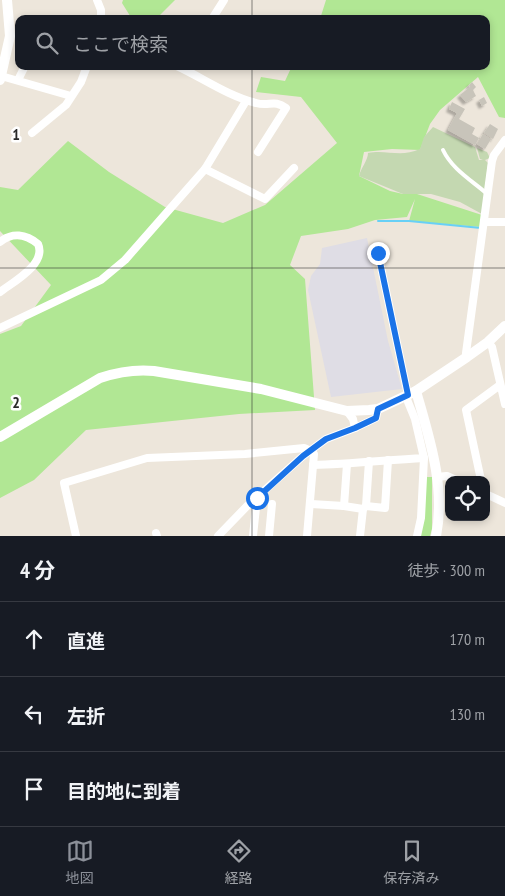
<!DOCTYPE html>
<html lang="ja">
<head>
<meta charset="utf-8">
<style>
	body { margin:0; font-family:"PT Sans Narrow","Noto Sans JP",sans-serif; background:#242831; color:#f1f3f6 }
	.controls { position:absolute; right:15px; bottom:15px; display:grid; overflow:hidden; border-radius:10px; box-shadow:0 2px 8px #0003 }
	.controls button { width:45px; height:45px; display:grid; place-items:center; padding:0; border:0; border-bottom:1px solid #363941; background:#171b24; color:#f1f3f6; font:25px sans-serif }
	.stop { position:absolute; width:15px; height:15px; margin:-11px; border:4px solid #1a73e8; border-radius:50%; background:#fff }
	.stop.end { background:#1a73e8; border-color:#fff; box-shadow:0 1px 5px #0008 }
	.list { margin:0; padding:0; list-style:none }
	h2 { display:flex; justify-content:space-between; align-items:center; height:65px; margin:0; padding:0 20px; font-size:21px }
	h2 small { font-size:16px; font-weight:400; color:#9ea1a6 }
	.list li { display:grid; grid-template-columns:32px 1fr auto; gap:15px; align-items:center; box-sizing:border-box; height:75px; padding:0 20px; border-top:1px solid #363941 }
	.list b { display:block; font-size:19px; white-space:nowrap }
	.list em { font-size:16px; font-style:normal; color:#9ea1a6 }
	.icon { flex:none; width:28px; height:28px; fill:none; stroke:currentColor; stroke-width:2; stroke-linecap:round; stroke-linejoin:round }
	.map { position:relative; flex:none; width:505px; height:536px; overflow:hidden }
	.search { position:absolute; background:#171b24; box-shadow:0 2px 8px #0003; left:15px; right:15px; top:15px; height:55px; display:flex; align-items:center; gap:12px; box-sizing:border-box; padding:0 18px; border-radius:10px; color:#9ea1a6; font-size:19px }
	.sheet { height:290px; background:#171b24 }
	nav { display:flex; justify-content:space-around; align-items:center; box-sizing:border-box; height:70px; border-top:1px solid #363941; background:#171b24; font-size:14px; color:#9ea1a6 }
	nav a { display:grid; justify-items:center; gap:2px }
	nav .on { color:#8c9099 }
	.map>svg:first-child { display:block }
	.industrial { fill:#dfdde5 }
	.green { fill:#b1e794 }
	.cemetery { fill:#c4d8b1 }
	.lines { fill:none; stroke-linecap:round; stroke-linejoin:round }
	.stream { stroke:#68d0f6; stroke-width:2 }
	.building { fill:#c8c4ba; filter:url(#shadow) }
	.service { stroke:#fff; stroke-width:4 }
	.minor { stroke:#fff; stroke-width:8 }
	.tertiary { stroke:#fff; stroke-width:10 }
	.route { stroke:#1a73e8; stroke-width:6 }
	.grid { fill:none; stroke:#2a2a2a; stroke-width:1; stroke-opacity:0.55 }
	.grid-label { font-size:16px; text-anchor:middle; font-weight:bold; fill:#2a2a2a; stroke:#fff; stroke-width:5; stroke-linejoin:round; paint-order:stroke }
</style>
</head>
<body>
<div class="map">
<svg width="505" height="536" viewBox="0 0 505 536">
	<defs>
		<filter id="shadow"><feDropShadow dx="-3" dy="3" stdDeviation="1" flood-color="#0004"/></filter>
	</defs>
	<rect width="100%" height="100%" fill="#ede6db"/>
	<!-- industrial -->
	<path class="industrial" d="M367,238L388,341L402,389L331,397L308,290L311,276L320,264L322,248Z"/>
	<!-- green -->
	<g class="green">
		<path d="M123,0H175L156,19H132L122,3Z"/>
		<path d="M326,0H505V118L499,117L478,77L440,110L430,124L420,150L392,149L364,152L359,176L390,191L403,194H417L482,215L481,227L409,221L415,199L407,217L375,220L348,229L301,236L290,265L305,279L315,410L239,414L86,430L34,480L0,498V334L21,326L51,285L0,231V187L18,190L68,141L109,172L165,207L223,223L265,205L337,143L301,97L256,92L261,77L285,81L292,66H486V19H320Z"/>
		<path d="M426,477H432V529L430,536H420Z"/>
	</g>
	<!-- cemetery -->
	<path class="cemetery" d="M433,127L475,147L479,160H483L480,159L477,148L487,152L490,158L485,160L488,163L482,214L460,202L431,194H403L359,176C361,168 368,160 368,153C386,149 400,158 420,149L424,137Z"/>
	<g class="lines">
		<!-- stream -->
		<path class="stream" d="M378,221H409L481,228"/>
	</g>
	<!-- building -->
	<g class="building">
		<path d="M472,82L476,87L473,90L476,96L466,102L460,95L470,87L469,85Z"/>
		<path d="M484,97L487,103L482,106L479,100Z"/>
		<path d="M452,102L465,109L459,119L475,128L472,134L479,138L475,145L448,130L457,113L449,109Z"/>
		<path d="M490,124L498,129L493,139L484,133Z"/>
		<path d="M483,134L491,139L485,149L477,144Z"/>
	</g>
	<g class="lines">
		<!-- service -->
		<path class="service" d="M443,150C452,169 471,180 486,193"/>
		<!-- minor -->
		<g class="minor">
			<path d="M97,0L101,10V19"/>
			<path d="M212,19L224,0"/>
			<path d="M177,66C203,78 228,96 256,103C269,107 274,99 286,108L258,152"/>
			<path d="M1,76L71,96"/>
			<path d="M18,80L25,66"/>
			<path d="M32,133L66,105L81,82L87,66"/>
			<path d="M205,169L265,199L294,168"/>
			<path d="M485,222H505"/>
			<path d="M0,242C12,232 26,234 38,244C47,264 13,282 0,292"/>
			<path d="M378,253L408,395"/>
			<path d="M0,328L101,280L125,260L205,169L246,101"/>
			<path d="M488,342L492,347L505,404"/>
			<path d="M467,357L466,353L492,161L494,155L505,140"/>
			<path d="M347,411L353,419L355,428"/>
			<path d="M313,465C350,464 387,460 424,458L415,419L406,397"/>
			<path d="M436,477L447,476L456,480"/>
			<path d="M481,480L466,410L500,385"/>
			<path d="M486,494L505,503"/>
			<path d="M311,504L344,506L363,509L366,506L385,508L388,460"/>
			<path d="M344,506L347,464"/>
			<path d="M366,506L369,461"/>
			<path d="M156,533L157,536"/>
			<path d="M76,536L64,483L147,458L245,454L304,448L311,451L314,454L307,536"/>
			<path d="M218,536L248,505L303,456L326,439L355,428L376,418L378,409"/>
			<path d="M253,536L257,498"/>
			<path d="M269,536L272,504"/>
			<path d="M360,536L363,509"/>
			<path d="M417,536L421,518L424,458"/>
		</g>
		<!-- tertiary -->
		<g class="tertiary">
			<path d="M0,80L10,36L7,0"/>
			<path d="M416,391C429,437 446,487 436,536"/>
			<path d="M0,437L100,378C118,372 134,369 154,371L261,389L347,411L369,410L378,409L416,391L467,357L488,342L505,326"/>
		</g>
	</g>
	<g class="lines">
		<!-- route -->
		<path class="route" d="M257,498L303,456L326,439L355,428L376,418L378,409L408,395L378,253"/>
	</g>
	<!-- grid -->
	<path class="grid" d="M252,0V19M252,66V536M0,268H505"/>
	<g class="grid-label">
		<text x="16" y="140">1</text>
		<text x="16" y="408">2</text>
	</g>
</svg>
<div class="controls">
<button><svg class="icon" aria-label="locate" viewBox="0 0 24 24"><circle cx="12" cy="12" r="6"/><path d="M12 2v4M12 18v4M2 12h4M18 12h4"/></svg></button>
</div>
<div class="stop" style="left:257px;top:498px"></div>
<div class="stop end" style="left:378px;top:253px"></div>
<div class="search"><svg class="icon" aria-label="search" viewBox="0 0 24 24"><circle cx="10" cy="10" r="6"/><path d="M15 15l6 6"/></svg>ここで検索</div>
</div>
<section class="sheet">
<h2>4 分<small>徒歩 · 300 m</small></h2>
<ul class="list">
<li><svg class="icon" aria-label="ahead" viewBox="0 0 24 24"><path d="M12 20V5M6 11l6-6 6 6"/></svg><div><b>直進</b></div><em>170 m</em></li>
<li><svg class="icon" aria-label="left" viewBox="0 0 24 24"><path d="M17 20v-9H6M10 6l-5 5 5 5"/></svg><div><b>左折</b></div><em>130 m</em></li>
<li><svg class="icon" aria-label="arrive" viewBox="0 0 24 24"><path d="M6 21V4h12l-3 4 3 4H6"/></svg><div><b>目的地に到着</b></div></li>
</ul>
</section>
<nav>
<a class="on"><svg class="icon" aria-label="map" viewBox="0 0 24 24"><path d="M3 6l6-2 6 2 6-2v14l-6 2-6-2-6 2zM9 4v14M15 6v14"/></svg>地図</a>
<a><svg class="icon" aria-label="directions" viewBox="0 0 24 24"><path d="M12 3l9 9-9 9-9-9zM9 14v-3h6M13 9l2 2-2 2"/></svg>経路</a>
<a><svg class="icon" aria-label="saved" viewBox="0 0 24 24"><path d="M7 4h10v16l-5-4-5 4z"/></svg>保存済み</a>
</nav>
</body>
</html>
